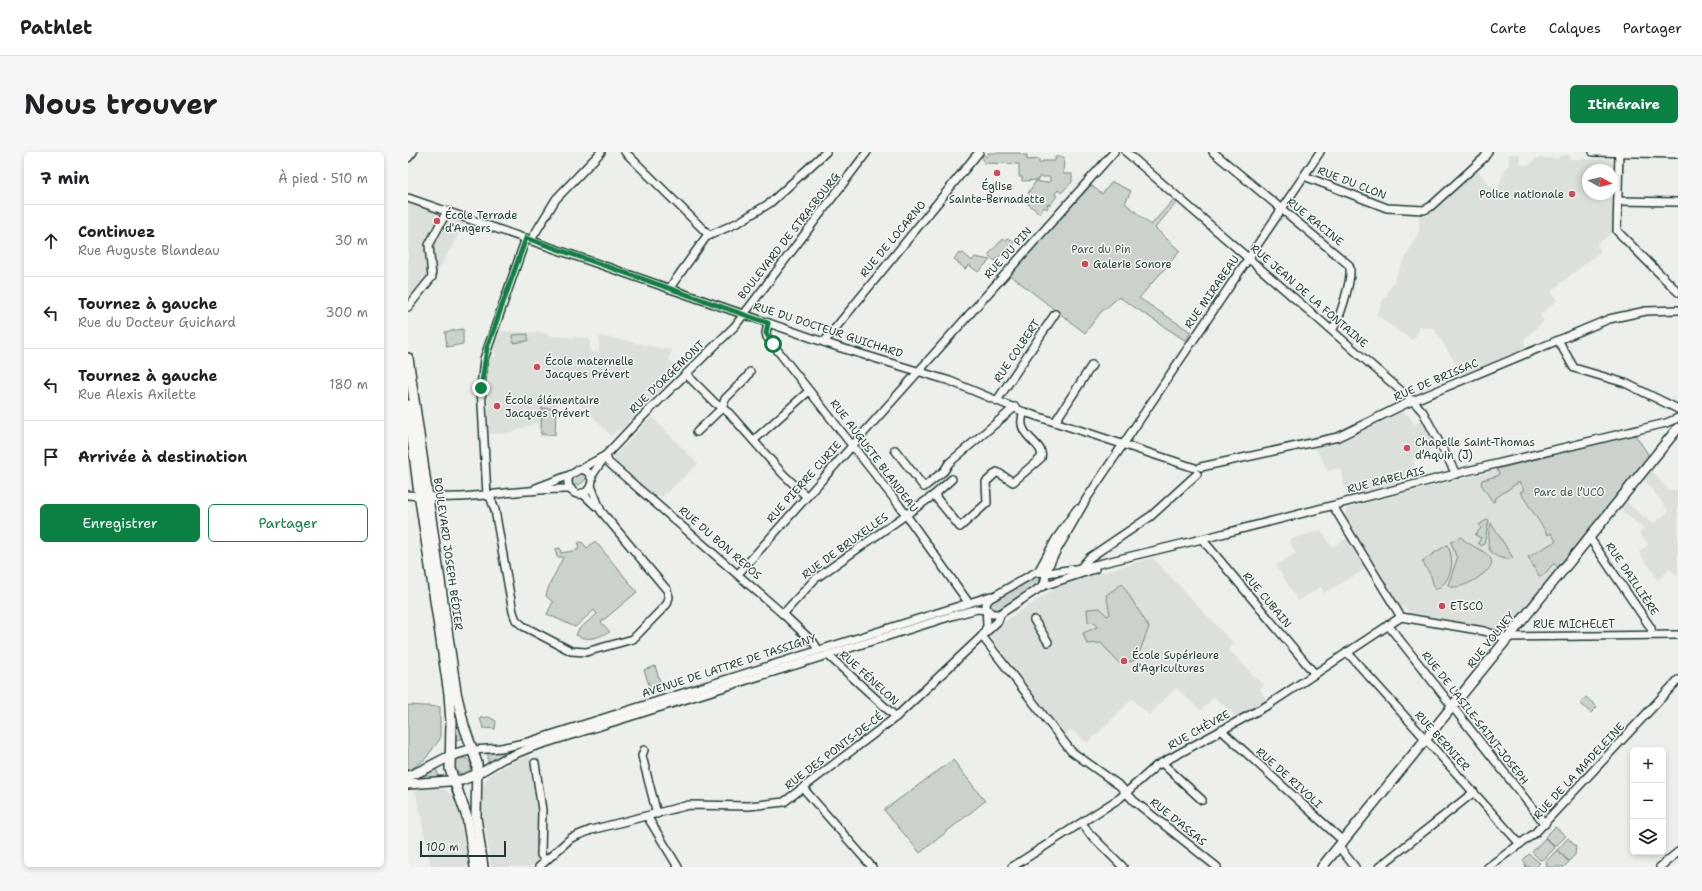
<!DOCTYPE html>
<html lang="fr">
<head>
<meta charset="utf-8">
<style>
	body { margin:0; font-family:"Shantell Sans",sans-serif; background:#f6f6f6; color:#202124 }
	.controls { position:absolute; right:12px; bottom:12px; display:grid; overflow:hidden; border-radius:6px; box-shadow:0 2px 6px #0003 }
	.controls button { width:36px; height:36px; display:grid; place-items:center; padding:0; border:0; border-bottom:1px solid #e0e0e0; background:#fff; color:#202124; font:20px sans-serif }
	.compass { position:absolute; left:1174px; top:12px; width:36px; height:36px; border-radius:50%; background:#fff; box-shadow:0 2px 6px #0003; rotate:98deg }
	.scale { position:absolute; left:12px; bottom:10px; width:86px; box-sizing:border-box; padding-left:4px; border:2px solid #1f3d34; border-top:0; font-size:11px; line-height:14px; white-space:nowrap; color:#1f3d34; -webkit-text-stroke:3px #f6f6f2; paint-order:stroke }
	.stop { position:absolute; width:12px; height:12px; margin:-9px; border:3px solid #0b8043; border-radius:50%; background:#fff }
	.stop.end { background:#0b8043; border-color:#fff; box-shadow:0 1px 4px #0008 }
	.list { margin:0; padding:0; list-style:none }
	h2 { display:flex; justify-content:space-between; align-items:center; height:52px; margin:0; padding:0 16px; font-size:17px }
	h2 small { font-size:13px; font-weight:400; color:#757577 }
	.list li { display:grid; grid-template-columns:26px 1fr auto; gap:12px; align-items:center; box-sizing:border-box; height:72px; padding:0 16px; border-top:1px solid #e0e0e0 }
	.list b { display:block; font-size:15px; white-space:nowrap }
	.list p { margin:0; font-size:13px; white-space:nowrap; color:#757577 }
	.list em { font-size:13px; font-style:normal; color:#757577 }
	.actions { display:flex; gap:8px; padding:12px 16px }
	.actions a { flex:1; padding:9px 0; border:1px solid #0b8043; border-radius:6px; text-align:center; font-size:14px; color:#0b8043 }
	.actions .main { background:#0b8043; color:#fff }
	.icon { flex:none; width:22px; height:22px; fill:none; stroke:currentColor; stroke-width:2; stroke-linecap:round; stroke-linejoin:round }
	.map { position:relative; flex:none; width:1270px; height:715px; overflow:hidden; border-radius:6px }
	header { display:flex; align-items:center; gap:24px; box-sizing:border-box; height:56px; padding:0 20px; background:#fff; border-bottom:1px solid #e0e0e0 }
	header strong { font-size:19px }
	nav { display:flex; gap:22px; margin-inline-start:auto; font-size:14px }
	.intro { display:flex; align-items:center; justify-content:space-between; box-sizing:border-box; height:96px; padding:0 24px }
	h1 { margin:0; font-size:28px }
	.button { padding:10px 18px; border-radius:6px; background:#0b8043; color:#fff; font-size:14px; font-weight:700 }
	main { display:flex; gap:24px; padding:0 24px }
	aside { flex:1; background:#fff; border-radius:6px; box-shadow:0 2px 6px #0003 }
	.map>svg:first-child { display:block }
	.built { fill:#dce0db; fill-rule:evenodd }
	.green { fill:#cbd2cc; stroke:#758880 }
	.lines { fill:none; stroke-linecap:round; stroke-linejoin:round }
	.minor-casing { stroke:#1f3d34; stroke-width:10 }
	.major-casing { stroke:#1f3d34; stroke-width:12 }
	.minor { stroke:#f6f6f2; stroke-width:7 }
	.major { stroke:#f6f6f2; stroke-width:9 }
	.route { stroke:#0b8043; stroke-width:5 }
	.poi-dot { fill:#d1495b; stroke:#f6f6f2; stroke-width:1.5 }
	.labels { text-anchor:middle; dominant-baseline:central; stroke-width:3; stroke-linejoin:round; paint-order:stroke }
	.street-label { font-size:11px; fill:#1f3d34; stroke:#f6f6f2 }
	.poi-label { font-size:11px; fill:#1f3d34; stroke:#f6f6f2; text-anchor:start }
	.park-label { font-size:11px; fill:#415b52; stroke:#f6f6f2 }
</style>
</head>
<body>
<header>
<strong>Pathlet</strong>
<nav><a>Carte</a><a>Calques</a><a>Partager</a></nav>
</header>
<div class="intro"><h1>Nous trouver</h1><a class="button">Itinéraire</a></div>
<main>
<aside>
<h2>7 min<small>À pied · 510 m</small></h2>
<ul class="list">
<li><svg class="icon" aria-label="ahead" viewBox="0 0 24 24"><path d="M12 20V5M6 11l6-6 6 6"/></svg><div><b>Continuez</b><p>Rue Auguste Blandeau</p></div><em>30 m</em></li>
<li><svg class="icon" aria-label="left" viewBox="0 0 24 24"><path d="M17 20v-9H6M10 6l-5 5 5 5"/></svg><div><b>Tournez à gauche</b><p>Rue du Docteur Guichard</p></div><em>300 m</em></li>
<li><svg class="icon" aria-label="left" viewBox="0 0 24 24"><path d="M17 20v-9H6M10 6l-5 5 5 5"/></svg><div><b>Tournez à gauche</b><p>Rue Alexis Axilette</p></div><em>180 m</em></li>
<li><svg class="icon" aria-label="arrive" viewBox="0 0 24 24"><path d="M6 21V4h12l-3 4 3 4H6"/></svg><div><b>Arrivée à destination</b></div></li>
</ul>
<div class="actions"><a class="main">Enregistrer</a><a>Partager</a></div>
</aside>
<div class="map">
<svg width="1270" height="715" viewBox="0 0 1270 715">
	<rect width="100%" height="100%" fill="#edefea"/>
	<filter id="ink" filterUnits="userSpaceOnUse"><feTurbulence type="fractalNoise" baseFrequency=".025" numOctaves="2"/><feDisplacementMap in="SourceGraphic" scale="8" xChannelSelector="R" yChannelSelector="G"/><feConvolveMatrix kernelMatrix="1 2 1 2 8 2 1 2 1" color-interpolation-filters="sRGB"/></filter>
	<g filter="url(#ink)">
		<!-- built -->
		<g class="built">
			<path d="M1101,2H1112V12L1122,13L1128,6H1151L1152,3H1162V7H1201L1206,13L1205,80L1189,92L1193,99L1143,139L1149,148L1132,163L1136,169L1116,187L1117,192L1115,197L1054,223L1026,176H1015L1011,173V180L1004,188L968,163L1011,79V64H1020V62L1069,18L1083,35L1089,37L1098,16L1101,13ZM1180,18H1204V42H1180Z"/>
			<path d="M0,51L57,70L23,132L5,155L0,151Z"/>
			<path d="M91,179L140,181L141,184L182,186V200L191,201V186L193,184L264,198L261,207L272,219L212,279L210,277L203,284L181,260L164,248L150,247L147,284L132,285L130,270L103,281L81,282L80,216L83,205H87L88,201L84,199Z"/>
			<path d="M995,260L997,263L1000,262L1006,273L1014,268L1028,295L1019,300L1021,303L1005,307L1009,325L939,344L932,316L920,319L907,295L932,290Z"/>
			<path d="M244,265L290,312L255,344L246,343L206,308V304Z"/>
			<path d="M1225,283L1228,284L1240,302V305L1099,480L1001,461L997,455L993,456L936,364L939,356Z"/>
			<path d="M1243,317L1260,338H1270V425L1262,417L1250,428L1231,400L1241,392L1231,382L1236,377L1211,357L1217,349L1244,372L1261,360L1236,327Z"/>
			<path d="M913,378L924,395L939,386L958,417L916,441L913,435L890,449L868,413L888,401L881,388Z"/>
			<path d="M745,406L826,492L821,498L856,534L852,537L859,549L828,566L825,561L806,545L793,559L768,536L741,563L724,547L680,591L664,578L657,583L582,484L597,469L654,432Z"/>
			<path d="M122,604L129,661H130L129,710L123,715H83L73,651L75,634L82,622L108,608Z"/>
			<path d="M34,636L44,643L52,664L60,715H23L7,637Z"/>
		</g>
		<!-- green -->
		<g class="green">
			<path d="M580,1H612L614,3H619V8L631,7V11H634V9H647V5H656L655,22H664V30L653,41L650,38L647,42L649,44L642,53L640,52L639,53L640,55L639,57L636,55L632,62L619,51L624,45L620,41L628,29L638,31L642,29V25H631L630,28L614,29V25H611V12L576,11L574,3L575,2L579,5Z"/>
			<path d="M704,30L723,39L717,51L743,73L766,47L769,50L747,76L772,99L731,146L783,180L778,189L711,145L692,161L677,181L602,123L683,33L694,42Z"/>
			<path d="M600,86L608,90L604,94L602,93L587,109L580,103L595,87L598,89Z"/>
			<path d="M551,101L553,102L555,101L564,109L567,105L582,108L570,120L561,113L557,117L546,107Z"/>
			<path d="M55,177V192L39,195L37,180Z"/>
			<path d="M120,182V189L105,191L104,183Z"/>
			<path d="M134,256L148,257L147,283L133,282Z"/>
			<path d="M1225,283L1228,284L1240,302V305L1150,416L1147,412H1145L1135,424H1131L1120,405L1148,389L1143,381L1140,383L1112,340L1116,338L1111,330L1086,347L1087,349L1085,350L1073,332L1074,328L1089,324L1091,322L1089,317Z"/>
			<path d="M169,320L179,323C178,330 171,334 164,333L162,327Z"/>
			<path d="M1080,367L1081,369L1076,392L1074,394L1070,391L1073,386L1067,383L1073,376L1071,373Z"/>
			<path d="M1083,371L1105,406C1101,408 1097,407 1093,406C1075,401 1080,385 1083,371Z"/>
			<path d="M1053,385C1063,398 1104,403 1071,425C1063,431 1052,436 1042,435L1040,433L1049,407L1043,390Z"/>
			<path d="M187,389L229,440L193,470L202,480C190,485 180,490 168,483L171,477L189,462L186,458L167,475L139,462L145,450L138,444C141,430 150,418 155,405H149L147,397L152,396L153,401L170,398L171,390H174L179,396Z"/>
			<path d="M1039,393C1048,408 1044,430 1027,438L1023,424L1014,409Z"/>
			<path d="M628,425L632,426L631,431L591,458L583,457L582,451L585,447Z"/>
			<path d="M714,432L741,475L732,499L725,509L711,511L693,491L679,492L675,481L689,475L688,471L680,470L679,457L692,456L699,464L702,462L698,443Z"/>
			<path d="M247,514L254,535L243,539L236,518Z"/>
			<path d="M1178,545L1189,555L1183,561L1172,551Z"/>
			<path d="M0,553L32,555V587L18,606L0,620Z"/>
			<path d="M48,560L56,586L47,588V561Z"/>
			<path d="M81,565L88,569L87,577L75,576L72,566Z"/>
			<path d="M125,592L80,611V602Z"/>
			<circle cx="55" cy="614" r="8"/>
			<path d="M545,608L577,649L512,701L476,658Z"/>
			<path d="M28,616L31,625L0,629Z"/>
			<path d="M1147,675L1158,684L1147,695L1137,685Z"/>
			<path d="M1137,686L1147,696L1136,707L1132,708L1124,700Z"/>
			<path d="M1160,686L1168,695L1167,703L1161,709L1149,698Z"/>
			<path d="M1149,698L1161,710L1156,715H1139L1138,709Z"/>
			<path d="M1121,702L1132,711L1128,715H1117L1118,712L1115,708Z"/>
		</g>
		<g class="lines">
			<defs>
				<g id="minor">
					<path d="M217,0L301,83"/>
					<path d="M718,0L1007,251L1015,260L1048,322"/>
					<path d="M805,0L941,113C946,124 931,169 924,178"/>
					<path d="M1185,0L1270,2"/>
					<path d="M1211,0L1209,79L1270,140"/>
					<path d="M0,6L5,0"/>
					<path d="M896,24L979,56L1016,58L1022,55L1076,6L1080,0"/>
					<path d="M0,46L430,195L542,229L616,260L787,316"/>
					<path d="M1210,49L1270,50"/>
					<path d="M123,88L148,47L193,0"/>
					<path d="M261,137L298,85L331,70L362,51L418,0"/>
					<path d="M0,155L24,125L21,93L39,59"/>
					<path d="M360,171L358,181L359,185L491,353L560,450"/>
					<path d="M1150,188L1166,216L1217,231L1270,257"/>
					<path d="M416,190L571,0"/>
					<path d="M278,222L307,251L321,261L375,322L398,344"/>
					<path d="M590,247L647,162"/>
					<path d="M647,270L684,213"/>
					<path d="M289,280L314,256L317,247L339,225L342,220"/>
					<path d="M346,288L401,239"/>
					<path d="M487,298L516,335L536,319L541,311L607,255"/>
					<path d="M198,303L200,310L375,462L406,491L410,498"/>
					<path d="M793,315L930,285L995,253L1201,167L1238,159L1270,158"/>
					<path d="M162,323C159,328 159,333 163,338C178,354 197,320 171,317"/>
					<path d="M183,325L198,303L229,270L327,174L459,0"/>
					<path d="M544,327L526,343L552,375L579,351L578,330L589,320L605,330L633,306C638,290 605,285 616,260"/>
					<path d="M128,336L162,323L198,303"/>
					<path d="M174,341L189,355"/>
					<path d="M0,343C56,351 107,336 163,337"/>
					<path d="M79,344L73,235L76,207L118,86"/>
					<path d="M82,344L87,358L105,460L108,468L115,474L163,499L178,500L225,487L259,452L261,445L259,438L193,359L183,334"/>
					<path d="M925,354L993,465"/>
					<path d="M1181,385L1243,476L1244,483"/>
					<path d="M794,387L907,522"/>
					<path d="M630,420L648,387L669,357"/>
					<path d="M330,422L706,0"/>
					<path d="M661,425L669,420L681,406L743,364L789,322"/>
					<path d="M635,434L687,417"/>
					<path d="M580,458L584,462H592L636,433L639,418L645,405L679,346L912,0"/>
					<path d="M375,462L407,427L526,343"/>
					<path d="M993,465L1076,479L1094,485L1270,483"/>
					<path d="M626,468L640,490"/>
					<path d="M980,473L1137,672"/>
					<path d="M575,483L579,474L578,452L581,447L628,420L639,421L674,416L794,387L1059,319L1258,271L1270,266"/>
					<path d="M574,484L663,599L712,634L726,649L809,715"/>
					<path d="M939,500L1112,692"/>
					<path d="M421,502L422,505L488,565"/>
					<path d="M813,578L935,689"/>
					<path d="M65,598L93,596L120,590L583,444"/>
					<path d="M236,598L234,604L249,662"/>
					<path d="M127,611L134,658L133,703L137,709"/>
					<path d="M754,611L794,648"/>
					<path d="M70,622L95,607L122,596L547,463L569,457L580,458"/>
					<path d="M395,636L464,715"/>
					<path d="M239,664L270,715"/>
					<path d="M674,671L681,681L715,715"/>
					<path d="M931,695L947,715"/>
					<path d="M131,715L163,686L183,678L281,653L341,654L376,650L488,565L590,469L593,461"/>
					<path d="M604,715L712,646L748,614L860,553L993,465"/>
					<path d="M971,715L1066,640"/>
					<path d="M1080,715L1127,681L1270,528"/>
					<path d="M1252,715L1270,700"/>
				</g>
				<g id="major">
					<path d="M0,206L48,540L56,574L69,611L68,665L75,715"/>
					<path d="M0,253L10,334L41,542L43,570L42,617L59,665L67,715"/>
					<path d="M0,624C23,617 41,600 65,598"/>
					<path d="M0,632L54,628L70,622"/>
					<path d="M914,715L1270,276"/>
				</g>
			</defs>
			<!-- minor casing -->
			<use href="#minor" class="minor-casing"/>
			<!-- major casing -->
			<use href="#major" class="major-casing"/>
			<!-- minor -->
			<use href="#minor" class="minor"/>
			<!-- major -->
			<use href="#major" class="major"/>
		</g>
	</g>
	<g class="lines" filter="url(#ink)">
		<!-- route -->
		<path class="route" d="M73,236L79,196L118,86L360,171L358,181L365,192"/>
	</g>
	<!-- markers -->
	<g class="poi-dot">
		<circle cx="589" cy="21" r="4"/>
		<circle cx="1164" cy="42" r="4"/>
		<circle cx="29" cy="69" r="4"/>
		<circle cx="677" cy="112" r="4"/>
		<circle cx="129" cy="215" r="4"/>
		<circle cx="89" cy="254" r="4"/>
		<circle cx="999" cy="296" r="4"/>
		<circle cx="1034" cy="454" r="4"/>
		<circle cx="716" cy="509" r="4"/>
	</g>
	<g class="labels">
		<!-- street labels -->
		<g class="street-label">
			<text transform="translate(944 31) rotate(21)">RUE DU CLON</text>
			<text transform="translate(907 70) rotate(39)">RUE RACINE</text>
			<text transform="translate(381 84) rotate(-52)">BOULEVARD DE STRASBOURG</text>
			<text transform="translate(485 87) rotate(-50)">RUE DE LOCARNO</text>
			<text transform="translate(600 101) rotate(-48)">RUE DU PIN</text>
			<text transform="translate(804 140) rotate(-55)">RUE MIRABEAU</text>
			<text transform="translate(901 144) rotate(41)">RUE JEAN DE LA FONTAINE</text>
			<text transform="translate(420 178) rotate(18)">RUE DU DOCTEUR GUICHARD</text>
			<text transform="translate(609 199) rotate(-56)">RUE COLBERT</text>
			<text transform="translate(259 225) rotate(-44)">RUE D'ORGEMONT</text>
			<text transform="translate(1028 228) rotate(-23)">RUE DE BRISSAC</text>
			<text transform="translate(466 304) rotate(53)">RUE AUGUSTE BLANDEAU</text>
			<text transform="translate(978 328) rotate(-14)">RUE RABELAIS</text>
			<text transform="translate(396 330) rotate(-48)">RUE PIERRE CURIE</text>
			<text transform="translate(312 391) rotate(41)">RUE DU BON REPOS</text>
			<text transform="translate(437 394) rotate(-36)">RUE DE BRUXELLES</text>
			<text transform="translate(40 402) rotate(82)">BOULEVARD JOSEPH BÉDIER</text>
			<text transform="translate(1224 427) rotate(56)">RUE DAILLIÈRE</text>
			<text transform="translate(859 448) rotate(50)">RUE CUBAIN</text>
			<text x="1166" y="472">RUE MICHELET</text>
			<text transform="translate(1083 488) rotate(-51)">RUE VOLNEY</text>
			<text transform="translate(321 514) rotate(-18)">AVENUE DE LATTRE DE TASSIGNY</text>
			<text transform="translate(461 526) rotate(42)">RUE FÉNELON</text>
			<text transform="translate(1067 566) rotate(52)">RUE DE L'ASILE-SAINT-JOSEPH</text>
			<text transform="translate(791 578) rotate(-29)">RUE CHÈVRE</text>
			<text transform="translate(1034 589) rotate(48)">RUE BERNIER</text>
			<text transform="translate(426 599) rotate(-37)">RUE DES PONTS-DE-CÉ</text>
			<text transform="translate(1171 619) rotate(-47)">RUE DE LA MADELEINE</text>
			<text transform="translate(881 626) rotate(42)">RUE DE RIVOLI</text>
			<text transform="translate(770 670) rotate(39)">RUE D'ASSAS</text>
		</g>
		<!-- poi labels -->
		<g class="poi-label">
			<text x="589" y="34" text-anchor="middle">Église<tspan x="589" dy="13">Sainte-Bernadette</tspan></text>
			<text x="1156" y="42" text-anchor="end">Police nationale</text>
			<text x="37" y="63">École Terrade<tspan x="37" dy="13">d'Angers</tspan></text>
			<text x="685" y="112">Galerie Sonore</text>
			<text x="137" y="209">École maternelle<tspan x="137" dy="13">Jacques Prévert</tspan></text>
			<text x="97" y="248">École élémentaire<tspan x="97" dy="13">Jacques Prévert</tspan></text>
			<text x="1007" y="290">Chapelle Saint-Thomas<tspan x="1007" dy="13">d’Aquin (J)</tspan></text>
			<text x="1042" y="454">ETSCO</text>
			<text x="724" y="503">École Supérieure<tspan x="724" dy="13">d'Agricultures</tspan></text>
		</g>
		<!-- park labels -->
		<g class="park-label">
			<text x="693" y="97">Parc du Pin</text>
			<text x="1161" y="340">Parc de l’UCO</text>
		</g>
	</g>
</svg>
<div class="controls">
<button>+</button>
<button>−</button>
<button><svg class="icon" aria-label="layers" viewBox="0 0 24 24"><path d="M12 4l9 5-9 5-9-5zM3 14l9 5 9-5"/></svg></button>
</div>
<svg class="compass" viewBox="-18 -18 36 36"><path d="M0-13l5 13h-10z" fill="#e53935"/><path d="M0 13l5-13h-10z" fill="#757577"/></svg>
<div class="scale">100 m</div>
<div class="stop" style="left:365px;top:192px"></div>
<div class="stop end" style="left:73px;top:236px"></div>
</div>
</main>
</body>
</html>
